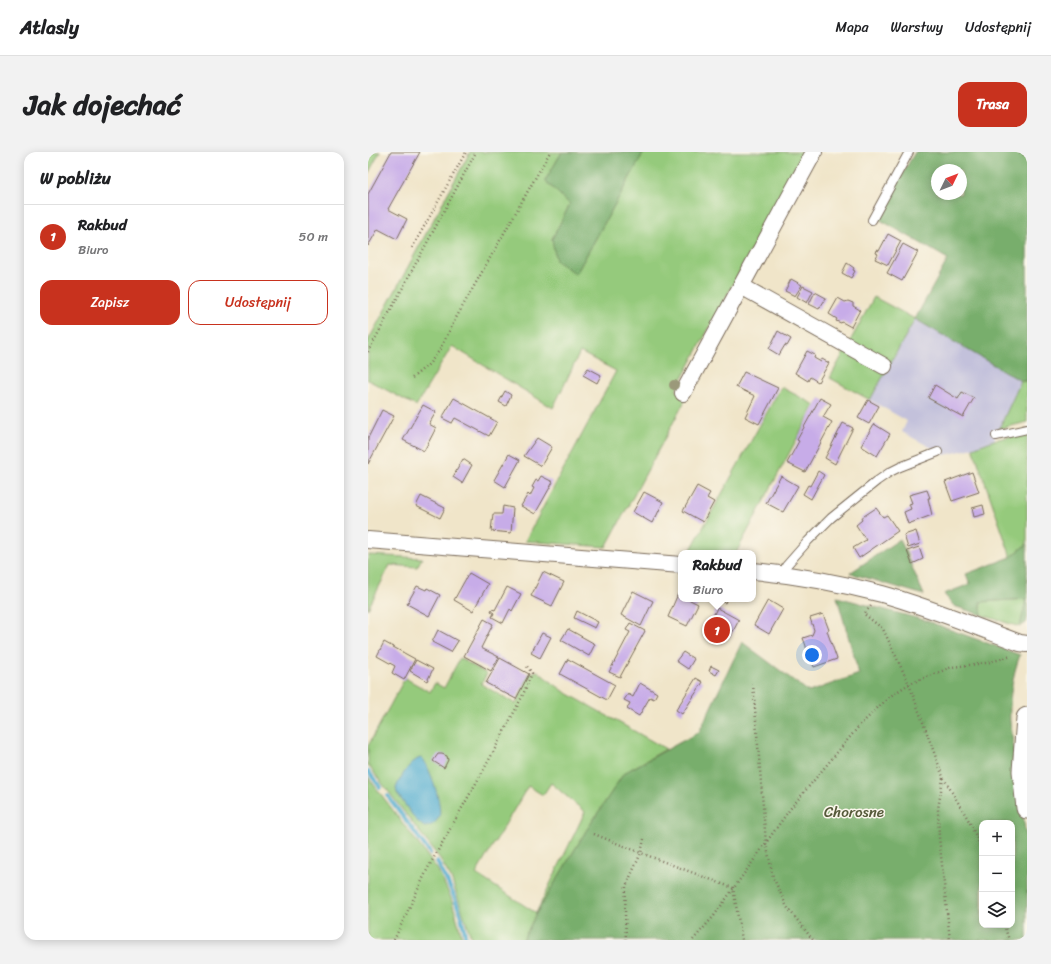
<!DOCTYPE html>
<html lang="pl">
<head>
<meta charset="utf-8">
<style>
	body { margin:0; font-family:Sriracha,sans-serif; background:#f2f2f2; color:#202124 }
	.controls { position:absolute; right:12px; bottom:12px; display:grid; overflow:hidden; border-radius:8px; box-shadow:0 2px 10px #0003 }
	.controls button { width:36px; height:36px; display:grid; place-items:center; padding:0; border:0; border-bottom:1px solid #e0e0e0; background:#fff; color:#202124; font:20px sans-serif }
	.compass { position:absolute; left:563px; top:12px; width:36px; height:36px; border-radius:50%; background:#fff; box-shadow:0 2px 10px #0003; rotate:47deg }
	.you { position:absolute; left:444px; top:503px; width:14px; height:14px; margin:-10px; border:3px solid #fff; border-radius:50%; background:#1a73e8; box-shadow:0 0 0 6px #1a73e833 }
	.badge { display:grid; place-items:center; width:26px; height:26px; border-radius:50%; background:#c8321e; color:#fff; font-size:13px; font-weight:700 }
	.pin { position:absolute; translate:-50% -50%; border:2px solid #fff; box-shadow:0 1px 4px #0006 }
	.popup { position:absolute; left:310px; top:398px; width:78px; height:52px; box-sizing:border-box; display:grid; place-content:center; border-radius:8px; background:#fff; filter:drop-shadow(0 1px 3px #0005); font-size:13px; white-space:nowrap; color:#757577 }
	.popup b { font-size:15px; color:#202124 }
	.popup::after { content:''; position:absolute; left:50%; top:100%; margin-left:-8px; border:8px solid transparent; border-top-color:#fff }
	.list { margin:0; padding:0; list-style:none }
	h2 { display:flex; justify-content:space-between; align-items:center; height:52px; margin:0; padding:0 16px; font-size:17px }
	h2 small { font-size:13px; font-weight:400; color:#757577 }
	.list li { display:grid; grid-template-columns:26px 1fr auto; gap:12px; align-items:center; box-sizing:border-box; height:64px; padding:0 16px; border-top:1px solid #e0e0e0 }
	.list b { display:block; font-size:15px; white-space:nowrap }
	.list p { margin:0; font-size:13px; white-space:nowrap; color:#757577 }
	.list em { font-size:13px; font-style:normal; color:#757577 }
	.actions { display:flex; gap:8px; padding:12px 16px }
	.actions a { flex:1; padding:9px 0; border:1px solid #c8321e; border-radius:12px; text-align:center; font-size:14px; color:#c8321e }
	.actions .main { background:#c8321e; color:#fff }
	.icon { flex:none; width:22px; height:22px; fill:none; stroke:currentColor; stroke-width:2; stroke-linecap:round; stroke-linejoin:round }
	.map { position:relative; flex:none; width:659px; height:788px; overflow:hidden; border-radius:12px }
	header { display:flex; align-items:center; gap:24px; box-sizing:border-box; height:56px; padding:0 20px; background:#fff; border-bottom:1px solid #e0e0e0 }
	header strong { font-size:19px }
	nav { display:flex; gap:22px; margin-inline-start:auto; font-size:14px }
	.intro { display:flex; align-items:center; justify-content:space-between; box-sizing:border-box; height:96px; padding:0 24px }
	h1 { margin:0; font-size:28px }
	.button { padding:10px 18px; border-radius:12px; background:#c8321e; color:#fff; font-size:14px; font-weight:700 }
	main { display:flex; gap:24px; padding:0 24px }
	aside { flex:1; background:#fff; border-radius:12px; box-shadow:0 2px 10px #0003 }
	.map>svg:first-child { display:block }
	.industrial { fill:#c3c1db }
	.green { fill:#95ca7c; stroke:#687a4d; fill-rule:evenodd }
	.forest { fill:#78ae6c; stroke:#5a6c45; fill-rule:evenodd }
	.water { fill:#53add0; stroke:#476c77 }
	.lines { fill:none; stroke-linecap:round; stroke-linejoin:round }
	.stream { stroke:#53add0; stroke-width:4 }
	.building { fill:#c7ace8 }
	.service-casing { stroke:#7a6b5a; stroke-width:10 }
	.minor-casing { stroke:#7a6b5a; stroke-width:18 }
	.tertiary-casing { stroke:#7a6b5a; stroke-width:23 }
	.path { stroke:#7a6b5a; stroke-width:2.5; stroke-dasharray:1 3; stroke-linecap:butt }
	.service { stroke:#fff; stroke-width:8 }
	.minor { stroke:#fff; stroke-width:16 }
	.tertiary { stroke:#fff; stroke-width:21 }
	.tree { fill:#9b997a }
	.labels { text-anchor:middle; dominant-baseline:central; stroke-width:3; stroke-linejoin:round; paint-order:stroke }
	.park-label { font-size:15px; fill:#565a3a; stroke:#fbf7ec }
</style>
</head>
<body>
<header>
<strong>Atlasly</strong>
<nav><a>Mapa</a><a>Warstwy</a><a>Udostępnij</a></nav>
</header>
<div class="intro"><h1>Jak dojechać</h1><a class="button">Trasa</a></div>
<main>
<aside>
<h2>W pobliżu<small></small></h2>
<ul class="list">
<li><span class="badge">1</span><div><b>Rakbud</b><p>Biuro</p></div><em>50 m</em></li>
</ul>
<div class="actions"><a class="main">Zapisz</a><a>Udostępnij</a></div>
</aside>
<div class="map">
<svg width="659" height="788" viewBox="0 0 659 788">
	<rect width="100%" height="100%" fill="#fbf7ec"/>
	<filter id="ink" filterUnits="userSpaceOnUse"><feTurbulence type="fractalNoise" baseFrequency=".025" numOctaves="2"/><feDisplacementMap in="SourceGraphic" scale="8" xChannelSelector="R" yChannelSelector="G"/><feConvolveMatrix kernelMatrix="1 2 1 2 8 2 1 2 1" color-interpolation-filters="sRGB"/></filter>
	<filter id="wash" filterUnits="userSpaceOnUse"><feTurbulence type="fractalNoise" baseFrequency=".012" numOctaves="4" result="noise"/><feDisplacementMap in="SourceGraphic" scale="16" xChannelSelector="R" yChannelSelector="G"/><feGaussianBlur stdDeviation="0.9" result="paint"/><feColorMatrix in="noise" values="0 0 0 0 0 0 0 0 0 0 0 0 0 0 0 0 0 1.4 0 .05"/><feComposite in="paint" operator="in"/></filter>
	<g filter="url(#wash)">
		<rect width="100%" height="100%" fill="#f0e5c9"/>
		<!-- industrial -->
		<path class="industrial" d="M547,167L653,229L626,288L605,296L577,303L534,280L539,269L502,248Z"/>
		<!-- green -->
		<g class="green">
			<path d="M0,0H12L0,22Z"/>
			<path d="M102,0H194L177,29L202,52L184,87L208,122L276,0H436L308,238L319,245L238,395L157,389L248,219L212,200L185,256L84,194L48,254L0,228V189Z"/>
			<path d="M506,145L547,167L502,248L462,226Z"/>
			<path d="M653,229H659V270L631,277Z"/>
			<path d="M413,235L447,253L368,401H321Z"/>
			<path d="M659,281V392L643,405L605,296L626,288Z"/>
			<path d="M0,403L54,406L49,415L22,413L0,457Z"/>
			<path d="M659,447L652,475L614,463L611,450Z"/>
			<path d="M92,506L119,522L113,532L148,552L162,521L170,519L178,526L197,540L298,597L256,621L218,679L168,762L155,788H104L83,726L70,704L0,613V594L37,526L62,540L67,531L76,536ZM183,631L217,660L168,761L108,722L160,634L175,643Z"/>
			<path d="M0,625L70,718L83,746L95,788H0Z"/>
		</g>
		<!-- forest -->
		<g class="forest">
			<path d="M194,0H276L208,122L188,109L184,87L202,52L177,29Z"/>
			<path d="M547,0H659V229H653L547,167L580,107L509,66ZM569,18H593V42H569Z"/>
			<path d="M532,387L556,443L482,421Z"/>
			<path d="M659,392V466L658,471L652,475L658,447L612,450L614,463L586,454L576,442L602,432L598,422L643,405Z"/>
			<path d="M469,445L556,468L652,503C644,525 641,546 642,569L659,692V788H155L168,762L218,679L256,621L331,580L374,490L441,540L491,522ZM614,671H644V773H614Z"/>
		</g>
		<!-- water -->
		<path class="water" d="M52,606L55,607C62,616 75,654 71,665C68,671 62,675 56,675L47,667L29,641L28,636C32,626 41,610 52,606Z"/>
		<g class="lines">
			<!-- stream -->
			<g class="stream">
				<path d="M0,619L12,635"/>
				<path d="M20,644L62,701"/>
				<path d="M69,710C83,735 94,759 98,788"/>
			</g>
		</g>
		<g id="blocks">
			<!-- building -->
			<g class="building">
				<path d="M23,0H52L20,57L39,67L29,87L10,77L0,94V42Z"/>
				<path d="M520,82L533,89L520,113L507,107L510,102L508,101L509,98L511,99Z"/>
				<path d="M535,92L550,100L534,129L519,121Z"/>
				<path d="M479,111L486,116L485,118L487,119L483,126L474,121Z"/>
				<path d="M423,127L434,133L427,144L417,139Z"/>
				<path d="M435,134L445,139L439,151L429,145Z"/>
				<path d="M447,140L458,146L451,157L441,152Z"/>
				<path d="M470,146L477,150L480,149L485,151V154L492,158L483,175L474,170L473,171L468,169L469,167L461,162Z"/>
				<path d="M410,179L423,187L419,194L417,193L411,203L401,197Z"/>
				<path d="M439,199L447,203L446,206L453,210L454,207L461,211L450,230L442,225L440,229L427,221Z"/>
				<path d="M220,216L233,223L229,231L215,223Z"/>
				<path d="M376,220L410,236L391,272L377,265L387,244L368,235Z"/>
				<path d="M567,233L590,247L594,240L606,246L595,265L560,246Z"/>
				<path d="M137,239L143,243L138,254L131,250Z"/>
				<path d="M86,246L129,270L121,284L87,266L84,271L74,266Z"/>
				<path d="M452,246L463,252L455,265L464,270L437,320L419,311L431,289L429,288Z"/>
				<path d="M500,248L511,254L501,272L490,266Z"/>
				<path d="M55,253L68,260L61,272L68,276L56,299L35,288Z"/>
				<path d="M14,258L26,264L0,312V286Z"/>
				<path d="M475,271L485,276L467,312L457,306Z"/>
				<path d="M506,272L522,282L509,304L493,294Z"/>
				<path d="M169,286L184,295L173,314L156,304Z"/>
				<path d="M141,302L152,308L137,335L126,328Z"/>
				<path d="M95,307L104,313L94,331L85,325Z"/>
				<path d="M450,319L456,323L443,347L435,342L440,333L442,334Z"/>
				<path d="M604,320L611,340L584,349L577,330Z"/>
				<path d="M173,324L185,330L167,362L153,354L160,342L162,344L166,336L164,335L168,328L170,329Z"/>
				<path d="M413,324L430,334L415,360L398,351Z"/>
				<path d="M329,334L342,341L339,346L346,350L335,370L315,359Z"/>
				<path d="M559,338L562,346H560L564,363L540,372L536,360L543,357L541,352L544,351L541,343Z"/>
				<path d="M276,340L295,350L288,365H287L284,371L265,360Z"/>
				<path d="M53,344L77,356L72,366L48,354Z"/>
				<path d="M615,353L617,362L606,365L604,356Z"/>
				<path d="M135,354L145,356L143,381L123,379L125,362H134Z"/>
				<path d="M508,356L515,365L519,363L530,379L491,406L485,396L498,388L488,373L494,368L493,366Z"/>
				<path d="M548,379L552,392L540,396L536,383Z"/>
				<path d="M551,395L555,407L544,412L539,399Z"/>
				<path d="M175,420L196,430L184,454L163,444Z"/>
				<path d="M101,421L120,432L105,459L86,448Z"/>
				<path d="M49,434L58,438L59,436L72,443L61,464L39,452Z"/>
				<path d="M139,435L153,442L144,459L142,457L135,471L124,465L126,461L123,459L124,457L127,458Z"/>
				<path d="M265,439L285,449L273,474L253,463Z"/>
				<path d="M310,442L313,444V447H320L330,452L319,474L300,465Z"/>
				<path d="M350,447H359L357,451Z"/>
				<path d="M400,448L415,457L401,482L386,473Z"/>
				<path d="M349,456L371,468L362,485L352,480V481L340,474Z"/>
				<path d="M209,459L230,470L227,476L206,466Z"/>
				<path d="M455,462L461,478L459,479L469,507L446,515L438,495V494L435,486L444,483L446,478L442,466Z"/>
				<path d="M116,467L125,472L113,496L131,505L123,519L96,504Z"/>
				<path d="M262,471L277,479L252,525L241,520L262,480L258,478Z"/>
				<path d="M200,477L227,492L221,504L193,488Z"/>
				<path d="M70,478L90,489L83,500L64,490Z"/>
				<path d="M174,481L183,485L172,506L163,501Z"/>
				<path d="M16,490L47,507L36,528L24,521L27,514L9,504Z"/>
				<path d="M315,500L326,507L320,517L308,509Z"/>
				<path d="M132,506L161,522L148,547L118,531Z"/>
				<path d="M200,507L247,533L239,548L192,522Z"/>
				<path d="M48,508L65,517L59,529L42,519Z"/>
				<path d="M343,514L351,518L348,523L341,519Z"/>
				<path d="M328,526L335,530L314,562L308,558Z"/>
				<path d="M272,531L289,541L286,547L282,545L271,564L259,557L262,551L256,548L260,542L265,545Z"/>
				<path d="M70,602H74L79,604L80,608L76,616L65,609Z"/>
			</g>
		</g>
	</g>
	<g filter="url(#ink)">
		<use href="#blocks" fill-opacity="0" stroke="#7a6b5a" stroke-width="1"/>
		<g class="lines">
			<defs>
				<g id="service">
					<path d="M504,68L541,0"/>
					<path d="M628,284L659,277"/>
					<path d="M416,422L418,414L440,389L463,366L509,329L522,320L532,315L570,300"/>
				</g>
				<g id="minor">
					<path d="M373,134L516,214"/>
					<path d="M315,241L446,0"/>
					<path d="M0,388L313,413"/>
					<path d="M385,419C428,423 472,431 514,442C561,455 606,474 652,491L659,492"/>
				</g>
				<path id="tertiary" d="M659,566L655,619L659,656"/>
			</defs>
			<!-- service casing -->
			<use href="#service" class="service-casing"/>
			<!-- minor casing -->
			<use href="#minor" class="minor-casing"/>
			<!-- tertiary casing -->
			<use href="#tertiary" class="tertiary-casing"/>
			<!-- path -->
			<g class="path">
				<path d="M652,0L659,5"/>
				<path d="M44,96L98,0"/>
				<path d="M0,200L108,0"/>
				<path d="M44,226L61,212L71,199L88,166L182,0"/>
				<path d="M503,454L496,462L515,477L541,532L575,625L601,669L610,688L614,703"/>
				<path d="M385,532L398,691L405,725L419,755L445,788"/>
				<path d="M575,626L570,657L571,685L582,788"/>
				<path d="M226,682L273,701L258,734L257,762L258,788"/>
				<path d="M276,687L273,701L365,736L374,788"/>
				<path d="M636,773L641,788"/>
				<path d="M26,788L60,716L120,610L154,545L164,521L158,513"/>
				<path d="M325,788L346,764L422,657L492,573L521,545L541,532L584,515L618,511L644,504"/>
			</g>
			<!-- service -->
			<use href="#service" class="service"/>
			<!-- minor -->
			<use href="#minor" class="minor"/>
			<!-- tertiary -->
			<use href="#tertiary" class="tertiary"/>
		</g>
		<!-- trees -->
		<circle class="tree" cx="306" cy="233" r="5"/>
	</g>
	<g class="labels">
		<!-- park labels -->
		<g class="park-label">
			<text x="486" y="660">Chorosne</text>
		</g>
	</g>
</svg>
<div class="controls">
<button>+</button>
<button>−</button>
<button><svg class="icon" aria-label="layers" viewBox="0 0 24 24"><path d="M12 4l9 5-9 5-9-5zM3 14l9 5 9-5"/></svg></button>
</div>
<svg class="compass" viewBox="-18 -18 36 36"><path d="M0-13l5 13h-10z" fill="#e53935"/><path d="M0 13l5-13h-10z" fill="#757577"/></svg>
<div class="you"></div>
<div class="pin badge" style="left:349px;top:478px">1</div>
<div class="popup"><b>Rakbud</b>Biuro</div>
</div>
</main>
</body>
</html>
